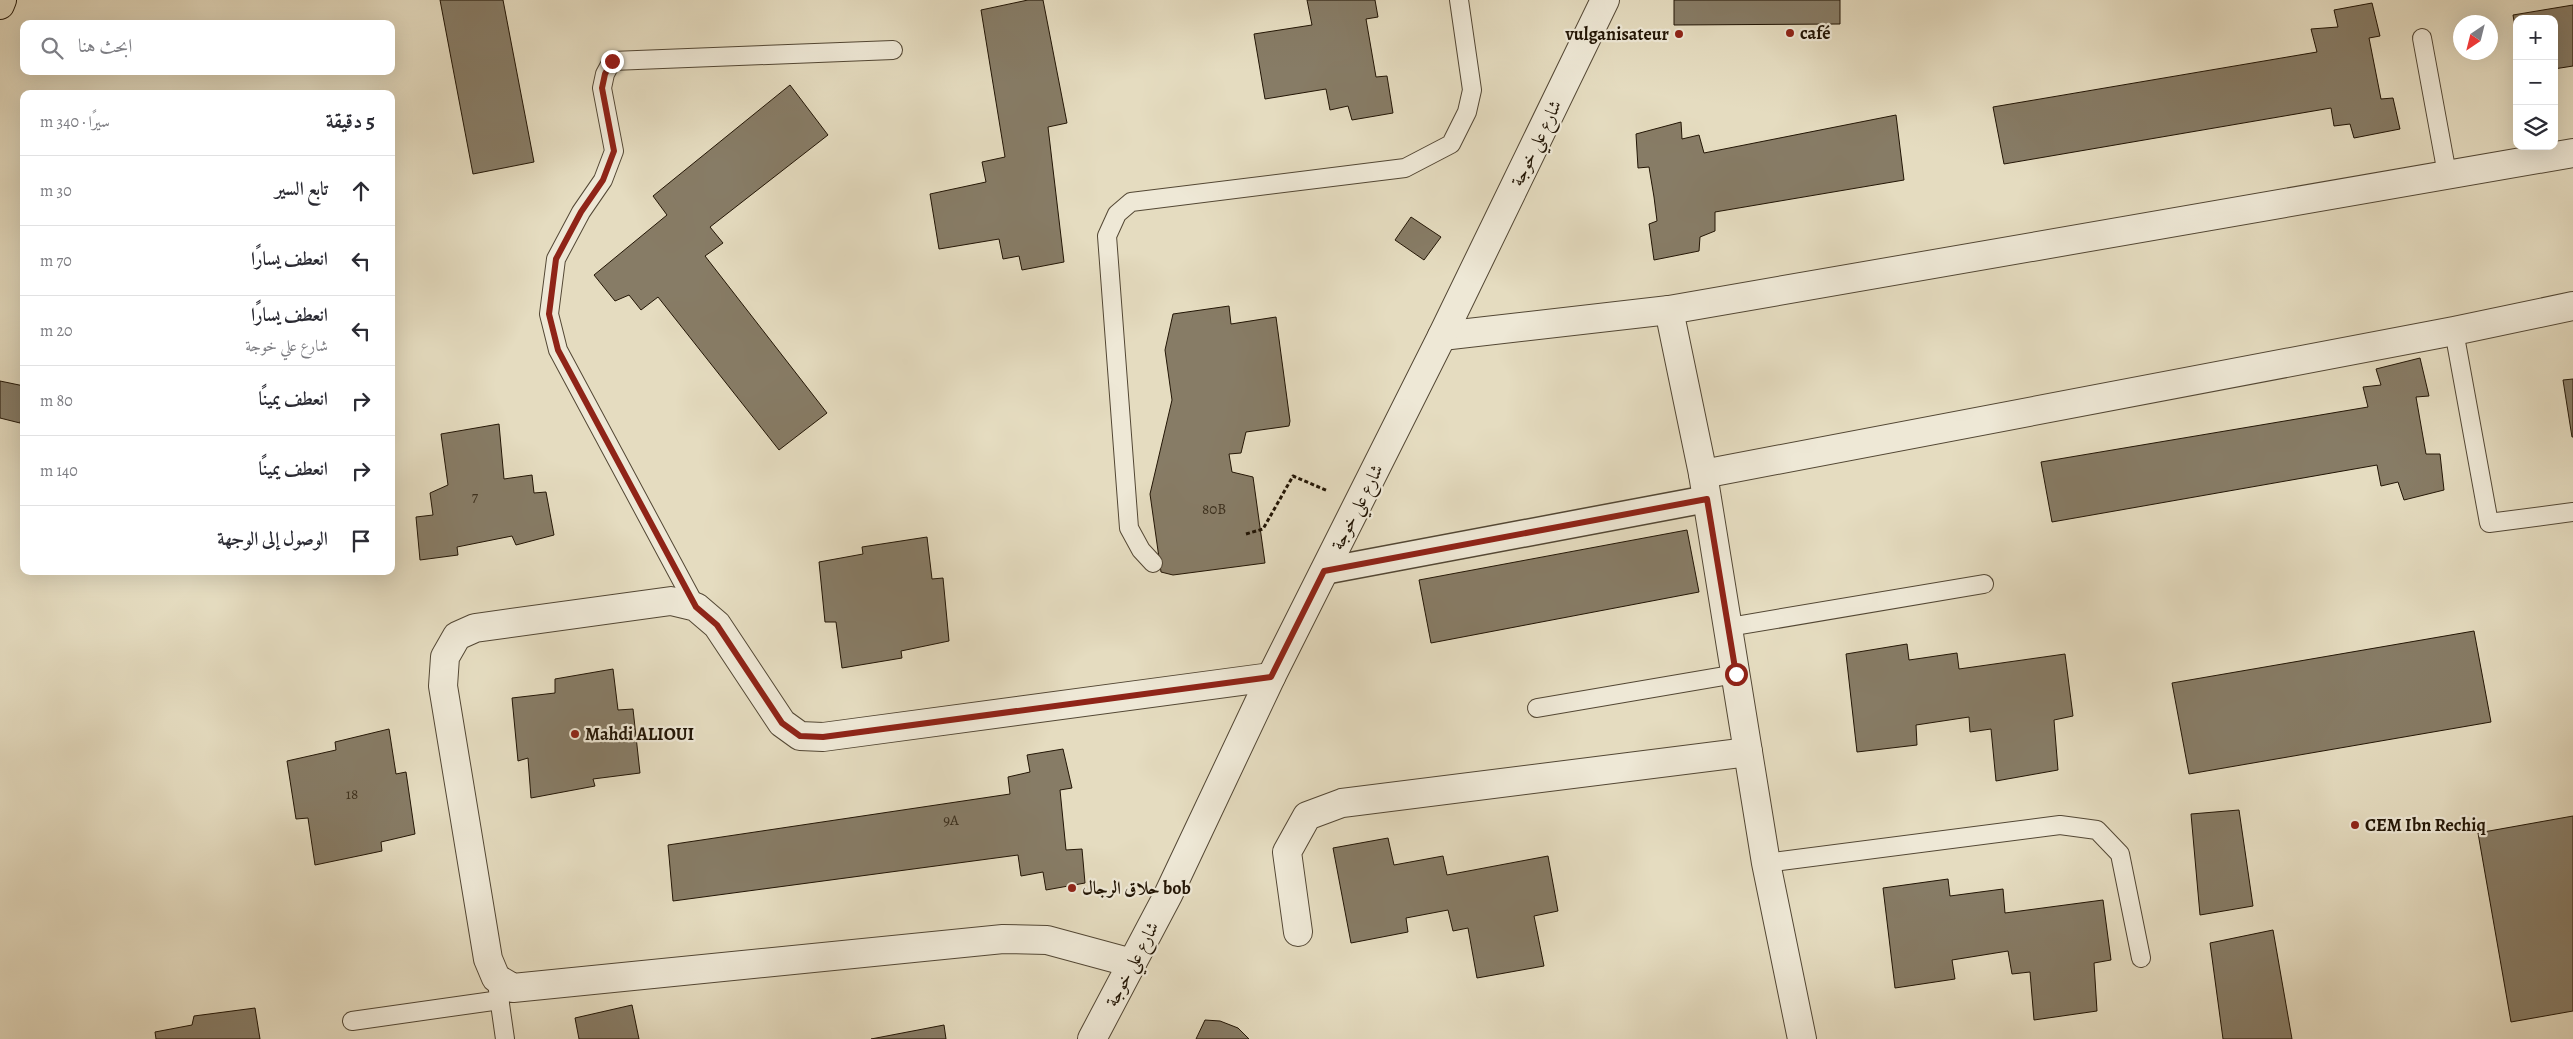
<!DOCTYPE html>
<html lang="ar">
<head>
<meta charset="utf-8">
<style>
	body { margin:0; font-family:Alegreya,Amiri,serif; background:#f2f2f3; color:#2b2b33; direction:rtl }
	.controls { position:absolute; right:15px; top:15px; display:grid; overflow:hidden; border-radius:10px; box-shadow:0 5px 20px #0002 }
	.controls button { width:45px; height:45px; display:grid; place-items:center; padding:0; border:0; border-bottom:1px solid #e1e1e2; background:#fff; color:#2b2b33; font:25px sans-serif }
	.compass { position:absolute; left:2453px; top:15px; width:45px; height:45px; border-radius:50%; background:#fff; box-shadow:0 5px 20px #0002; rotate:215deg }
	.stop { position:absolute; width:15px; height:15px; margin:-11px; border:4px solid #8f2418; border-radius:50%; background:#fff }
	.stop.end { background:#8f2418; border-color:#fff; box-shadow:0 1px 5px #0008 }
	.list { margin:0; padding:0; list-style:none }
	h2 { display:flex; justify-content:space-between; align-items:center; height:65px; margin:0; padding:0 20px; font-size:21px }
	h2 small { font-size:16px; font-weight:400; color:#7c7c81 }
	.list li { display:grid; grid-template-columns:32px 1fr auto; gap:15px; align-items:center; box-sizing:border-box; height:70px; padding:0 20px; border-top:1px solid #e1e1e2 }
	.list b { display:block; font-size:19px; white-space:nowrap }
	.list p { margin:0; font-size:16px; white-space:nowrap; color:#7c7c81 }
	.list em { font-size:16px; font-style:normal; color:#7c7c81 }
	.icon { flex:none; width:28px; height:28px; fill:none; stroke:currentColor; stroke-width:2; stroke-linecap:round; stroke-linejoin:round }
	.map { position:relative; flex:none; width:2573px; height:1039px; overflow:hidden; direction:ltr }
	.search { position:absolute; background:#fff; box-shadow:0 5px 20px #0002; left:20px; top:20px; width:375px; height:55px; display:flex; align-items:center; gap:12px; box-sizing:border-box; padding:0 18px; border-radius:10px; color:#7c7c81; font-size:19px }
	.panel { position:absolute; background:#fff; box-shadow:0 5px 20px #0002; left:20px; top:90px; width:375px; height:485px; border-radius:10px; direction:rtl }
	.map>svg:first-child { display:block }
	.building { fill:#877c66; stroke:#221505 }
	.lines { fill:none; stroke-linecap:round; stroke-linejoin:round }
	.service-casing { stroke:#534734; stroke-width:20 }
	.pedestrian-casing { stroke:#534734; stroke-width:29 }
	.minor-casing { stroke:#534734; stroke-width:30 }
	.motorway-casing { stroke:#221505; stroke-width:30 }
	.path { stroke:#221505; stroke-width:3; stroke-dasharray:4 2.5; stroke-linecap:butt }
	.service { stroke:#eee8d6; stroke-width:18 }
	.pedestrian { stroke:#eee8d6; stroke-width:26 }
	.minor { stroke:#eee8d6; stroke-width:28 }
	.motorway { stroke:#e5dcc0; stroke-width:28 }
	.route { stroke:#8f2418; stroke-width:6 }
	.poi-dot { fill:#8f2418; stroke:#eee8d6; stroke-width:2 }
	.labels { text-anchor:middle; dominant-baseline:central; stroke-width:4.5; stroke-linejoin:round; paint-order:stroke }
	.number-label { font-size:15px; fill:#3b2f1d }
	.poi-label { font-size:18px; font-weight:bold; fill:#221505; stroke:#eee8d6; text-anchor:start }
	.street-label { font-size:18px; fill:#221505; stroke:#eee8d6 }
</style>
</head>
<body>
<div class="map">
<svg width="2573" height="1039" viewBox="0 0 2573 1039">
	<rect width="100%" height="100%" fill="#e5dcc0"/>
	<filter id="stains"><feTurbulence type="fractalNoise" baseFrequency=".004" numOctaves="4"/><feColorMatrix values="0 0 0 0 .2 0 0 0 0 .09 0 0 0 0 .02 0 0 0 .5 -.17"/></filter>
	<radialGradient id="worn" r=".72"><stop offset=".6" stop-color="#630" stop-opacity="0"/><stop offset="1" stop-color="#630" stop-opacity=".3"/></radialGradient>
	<!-- building -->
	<g class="building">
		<path d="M440,0H503L534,162L473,174Z"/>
		<path d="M1028,0H1043L1067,123L1048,127L1064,262L1022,270L1019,256L1003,259L999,239L939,249L930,194L986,182L982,162L1005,157L981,10Z"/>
		<path d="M1307,0H1375L1378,17L1366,19L1376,77L1387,76L1393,113L1352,120L1348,106L1330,110L1326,89L1265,99L1254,34L1312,25Z"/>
		<path d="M1674,0H1840V24L1674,25Z"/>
		<path d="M2372,3L2380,36L2369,38L2381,99L2393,98L2400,129L2354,138L2350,124L2334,126L2331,108L2004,164L1993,107L2317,52L2311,29L2338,27L2334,10Z"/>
		<path d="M2573,5V66L2554,69V19H2517V39L2513,15Z"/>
		<path d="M790,85L828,135L710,227L723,243L705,256L827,413L779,450L658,297L641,310L629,295L615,301L594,275L667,215L653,196Z"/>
		<path d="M1896,115L1904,180L1715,212V231L1700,237L1699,251L1654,260L1649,224L1657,221L1654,197L1649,167L1638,168L1636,134L1681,122L1682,139L1699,135L1704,153Z"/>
		<path d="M1411,217L1441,237L1424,260L1395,240Z"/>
		<path d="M1229,306L1231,324L1276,317L1290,421L1289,426L1246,432L1241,453L1229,454L1232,472L1253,477L1265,563L1173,575L1161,572L1150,494L1172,400L1165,350L1173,314Z"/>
		<path d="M2420,358L2429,396L2416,397L2426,454H2440L2444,490L2404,500L2398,482L2381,486L2377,465L2052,522L2041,462L2368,407L2363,387L2381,385L2376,369Z"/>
		<path d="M2573,379V437H2572L2563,380Z"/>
		<path d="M0,381L24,386V403L20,423L0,418Z"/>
		<path d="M499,424L504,479L532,475L534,493L546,492L554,535L516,545L512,536L457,547L458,555L420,560L416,517L433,515L430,493L448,485L441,434Z"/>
		<path d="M1687,530L1699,592L1431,643L1419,580Z"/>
		<path d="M927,537L932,579L943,578L949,641L901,651L902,658L842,668L836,622H825L819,562L863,554L862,547Z"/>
		<path d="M2474,631L2491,722L2189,774L2172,683Z"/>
		<path d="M1907,644L1909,660L1957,653L1959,669L2065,654L2073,716L2054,720L2058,770L1996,781L1991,729L1970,732L1969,717L1916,725L1917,745L1857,752L1846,654Z"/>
		<path d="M613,669L618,710L633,709L640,773L593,779L595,786L531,798L528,758L518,761L512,698L555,693V679Z"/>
		<path d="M389,729L396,774L406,772L415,834L381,842L382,851L315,865L308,818L296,819L287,761L336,750L335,742Z"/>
		<path d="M1063,749L1072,788L1060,790L1066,850L1082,849L1085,883L1046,890L1043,872L1021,876L1018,855L673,901L668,845L1010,794L1008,777L1030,772L1027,755Z"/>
		<path d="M2239,810L2253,906L2200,915L2191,814Z"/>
		<path d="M2573,816V1011L2511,1022L2478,833Z"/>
		<path d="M1388,838L1394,865L1443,856L1447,875L1548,856L1558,911L1534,916L1544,966L1477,978L1468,928L1453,931L1448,910L1406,918L1408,932L1351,943L1333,848Z"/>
		<path d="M1948,879L1950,896L2003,889L2005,913L2103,900L2111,960L2094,963L2097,1011L2034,1020L2030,972L2012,974L2008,951L1952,960L1955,979L1895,988L1883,888Z"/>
		<path d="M2273,930L2292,1039H2223L2210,943Z"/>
		<path d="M632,1005L639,1039H579L575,1018Z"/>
		<path d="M255,1008L260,1039H156L155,1032L192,1025L194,1016Z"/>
		<path d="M1205,1020L1220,1021L1238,1028L1249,1039H1196Z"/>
		<path d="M944,1025L946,1039H871Z"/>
	</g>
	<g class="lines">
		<defs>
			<g id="service">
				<path d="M2422,38L2447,174"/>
				<path d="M2454,331L2489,523L2573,512"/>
				<path d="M1153,563L1141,550L1129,528L1107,236L1117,214L1131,202L1405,168L1451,144L1467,112L1472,90L1459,0"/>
				<path d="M696,607L558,350L549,314L556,259L581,212L603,180L614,151L602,88L605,74L612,61L893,50"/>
				<path d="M1729,627L1984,584"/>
				<path d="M1537,708L1736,674"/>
				<path d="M1766,863L2060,825L2097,830L2120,854L2141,958"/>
				<path d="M498,990L505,1039"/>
				<path d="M352,1021L500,1000"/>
			</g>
			<path id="pedestrian" d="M1324,571L1707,499"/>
			<g id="minor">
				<path d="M1669,310L1703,474L1766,863L1802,1039"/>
				<path d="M1442,336L1669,310L2573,153"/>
				<path d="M1703,474L2454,331L2573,306"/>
				<path d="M1298,932L1287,852L1307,816L1342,803L1748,752"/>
				<path d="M1132,963L1047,940L1003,939L513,988L496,978L488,959L443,686L445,657L457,636L475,628L671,601L696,607L717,625L782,723L800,736L823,737L1271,677"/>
				<path d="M1092,1039L1168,895L1271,677L1442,336L1605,0"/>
			</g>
			<path id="motorway" d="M0,5L2,0"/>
		</defs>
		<!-- service casing -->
		<use href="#service" class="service-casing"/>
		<!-- pedestrian casing -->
		<use href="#pedestrian" class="pedestrian-casing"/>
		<!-- minor casing -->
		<use href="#minor" class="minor-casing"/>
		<!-- motorway casing -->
		<use href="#motorway" class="motorway-casing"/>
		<!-- path -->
		<path class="path" d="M1246,534L1263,529L1293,476L1328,491"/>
		<!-- service -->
		<use href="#service" class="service"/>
		<!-- pedestrian -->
		<use href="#pedestrian" class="pedestrian"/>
		<!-- minor -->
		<use href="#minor" class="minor"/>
		<!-- motorway -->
		<use href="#motorway" class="motorway"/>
	</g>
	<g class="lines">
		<!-- route -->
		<path class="route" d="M612,61L605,74L602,88L614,151L603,180L581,212L556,259L549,314L558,350L696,607L717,625L782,723L800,736L823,737L1271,677L1324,571L1707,499L1736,674"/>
	</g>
	<!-- markers -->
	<g class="poi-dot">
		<circle cx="1790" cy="33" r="5"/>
		<circle cx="1679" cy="34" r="5"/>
		<circle cx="575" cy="734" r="5"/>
		<circle cx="2355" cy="825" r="5"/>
		<circle cx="1072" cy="888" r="5"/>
	</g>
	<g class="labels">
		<!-- number labels -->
		<g class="number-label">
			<text x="475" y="497">7</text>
			<text x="1214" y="509">80B</text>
			<text x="352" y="794">18</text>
			<text x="951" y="820">9A</text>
		</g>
		<!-- poi labels -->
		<g class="poi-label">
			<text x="1800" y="33">café</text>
			<text x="1669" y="34" text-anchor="end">vulganisateur</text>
			<text x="585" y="734">Mahdi ALIOUI</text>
			<text x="2365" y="825">CEM Ibn Rechiq</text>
			<text x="1082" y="888">حلاق الرجال bob</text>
		</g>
		<!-- street labels -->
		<g class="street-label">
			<text transform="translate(1536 143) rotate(-64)">شارع علي خوجة</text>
			<text transform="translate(1357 507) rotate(-63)">شارع علي خوجة</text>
			<text transform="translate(1132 964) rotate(-62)">شارع علي خوجة</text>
		</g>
	</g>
	<rect width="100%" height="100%" filter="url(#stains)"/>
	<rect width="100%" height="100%" fill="url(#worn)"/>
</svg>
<div class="controls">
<button>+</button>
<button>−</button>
<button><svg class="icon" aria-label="layers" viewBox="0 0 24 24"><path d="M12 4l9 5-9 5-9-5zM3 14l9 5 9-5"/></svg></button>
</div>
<svg class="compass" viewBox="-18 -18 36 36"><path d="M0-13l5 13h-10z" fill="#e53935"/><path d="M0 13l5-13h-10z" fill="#7c7c81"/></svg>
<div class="stop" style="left:1736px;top:674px"></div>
<div class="stop end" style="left:612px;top:61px"></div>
<div class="search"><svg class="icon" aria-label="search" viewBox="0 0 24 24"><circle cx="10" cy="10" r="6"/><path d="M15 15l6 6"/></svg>ابحث هنا</div>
<section class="panel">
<h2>5 دقيقة<small>سيرًا · 340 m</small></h2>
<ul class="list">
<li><svg class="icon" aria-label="ahead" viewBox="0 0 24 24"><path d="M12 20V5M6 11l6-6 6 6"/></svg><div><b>تابع السير</b></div><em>30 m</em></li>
<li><svg class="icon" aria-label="left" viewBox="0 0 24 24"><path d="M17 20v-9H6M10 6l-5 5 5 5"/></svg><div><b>انعطف يسارًا</b></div><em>70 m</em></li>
<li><svg class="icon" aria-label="left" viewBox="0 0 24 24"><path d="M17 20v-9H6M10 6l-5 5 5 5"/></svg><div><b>انعطف يسارًا</b><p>شارع علي خوجة</p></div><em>20 m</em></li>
<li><svg class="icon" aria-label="right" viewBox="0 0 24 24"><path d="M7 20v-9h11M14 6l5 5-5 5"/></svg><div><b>انعطف يمينًا</b></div><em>80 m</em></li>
<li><svg class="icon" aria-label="right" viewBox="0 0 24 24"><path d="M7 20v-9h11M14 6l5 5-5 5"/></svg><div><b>انعطف يمينًا</b></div><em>140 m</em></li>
<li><svg class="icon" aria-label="arrive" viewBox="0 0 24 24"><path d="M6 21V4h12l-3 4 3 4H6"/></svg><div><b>الوصول إلى الوجهة</b></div></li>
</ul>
</section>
</div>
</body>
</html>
